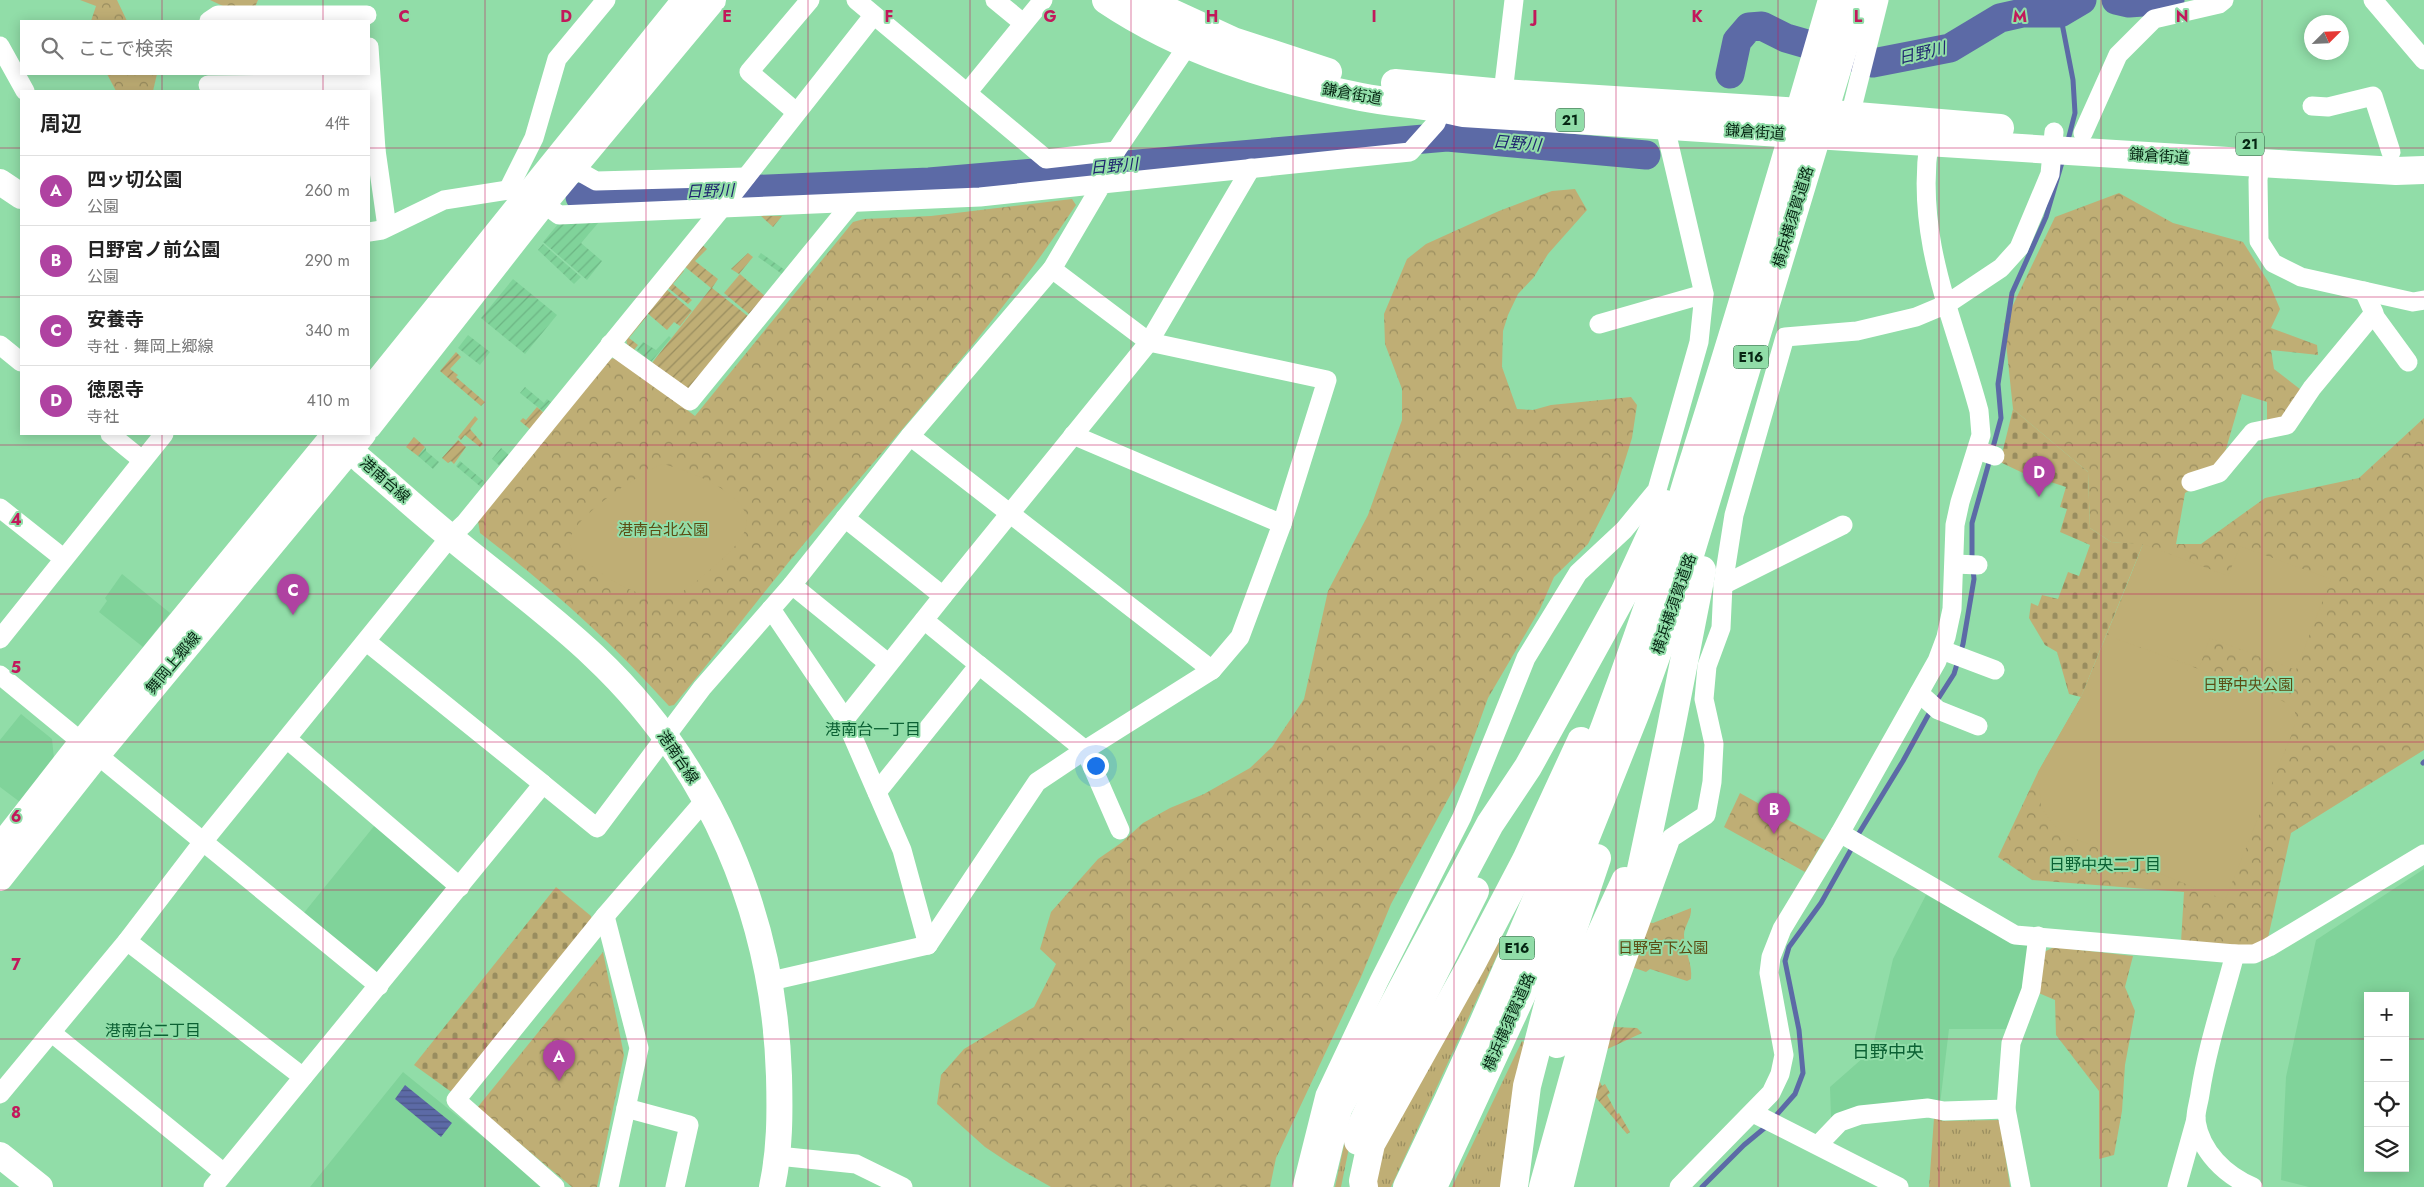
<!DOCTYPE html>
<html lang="ja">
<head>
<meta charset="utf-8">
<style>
	body { margin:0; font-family:Jost,"Noto Sans JP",sans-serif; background:#f2f2f2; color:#222 }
	.controls { position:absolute; right:15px; bottom:15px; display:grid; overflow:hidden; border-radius:0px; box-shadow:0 2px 12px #0003 }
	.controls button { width:45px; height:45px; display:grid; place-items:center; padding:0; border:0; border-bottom:1px solid #e0e0e0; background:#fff; color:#222; font:25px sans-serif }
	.compass { position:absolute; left:2304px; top:15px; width:45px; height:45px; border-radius:50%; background:#fff; box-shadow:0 2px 12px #0003; rotate:66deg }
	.you { position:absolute; left:1095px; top:765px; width:18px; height:18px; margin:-12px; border:4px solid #fff; border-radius:50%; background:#1a73e8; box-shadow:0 0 0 8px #1a73e833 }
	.badge { display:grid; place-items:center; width:32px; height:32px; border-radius:50%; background:#af42a1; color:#fff; font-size:16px; font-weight:700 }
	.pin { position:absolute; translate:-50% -41px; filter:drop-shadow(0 1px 2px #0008) }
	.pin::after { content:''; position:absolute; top:26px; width:18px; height:15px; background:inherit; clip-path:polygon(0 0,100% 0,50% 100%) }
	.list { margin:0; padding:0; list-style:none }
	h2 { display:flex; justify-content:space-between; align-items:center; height:65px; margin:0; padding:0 20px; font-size:21px }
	h2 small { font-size:16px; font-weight:400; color:#767676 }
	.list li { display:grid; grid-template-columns:32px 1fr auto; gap:15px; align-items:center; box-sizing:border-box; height:70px; padding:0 20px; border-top:1px solid #e0e0e0 }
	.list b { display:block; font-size:19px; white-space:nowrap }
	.list p { margin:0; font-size:16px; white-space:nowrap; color:#767676 }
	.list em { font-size:16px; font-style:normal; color:#767676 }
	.icon { flex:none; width:28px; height:28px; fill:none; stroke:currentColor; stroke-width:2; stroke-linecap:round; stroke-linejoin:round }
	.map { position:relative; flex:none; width:2424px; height:1187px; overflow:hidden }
	.search { position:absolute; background:#fff; box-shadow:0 2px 12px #0003; left:20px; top:20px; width:350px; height:55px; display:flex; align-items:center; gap:12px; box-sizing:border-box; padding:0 18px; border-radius:0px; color:#767676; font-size:19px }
	.panel { position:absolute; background:#fff; box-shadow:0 2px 12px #0003; left:20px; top:90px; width:350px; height:345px; border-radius:0px }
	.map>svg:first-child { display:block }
	.built { fill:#80d39a; fill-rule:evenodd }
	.industrial { fill:url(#industrial-furrows) }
	.grass { fill:url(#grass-tufts) }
	.forest { fill:url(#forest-crowns) }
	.cemetery { fill:url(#cemetery-stones) }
	.garden { fill:url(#garden-furrows) }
	.pitch { fill:#bfae75 }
	.water { fill:url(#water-rules) }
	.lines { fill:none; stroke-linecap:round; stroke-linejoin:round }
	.stream { stroke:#5c6aa6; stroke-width:5 }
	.river { stroke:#5c6aa6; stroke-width:29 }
	.street { stroke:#fff; stroke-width:19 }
	.secondary { stroke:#fff; stroke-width:26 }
	.primary { stroke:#fff; stroke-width:28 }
	.highway { stroke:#fff; stroke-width:28 }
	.grid { fill:none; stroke:#c2185b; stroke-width:1; stroke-opacity:0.55 }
	.labels { text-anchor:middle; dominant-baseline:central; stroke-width:4; stroke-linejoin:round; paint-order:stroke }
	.shield { fill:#91dda8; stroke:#305d40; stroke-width:1 }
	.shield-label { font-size:14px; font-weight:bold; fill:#062613 }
	.street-label { font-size:15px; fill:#062613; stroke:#91dda8 }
	.park-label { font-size:15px; fill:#5b4c13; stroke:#91dda8 }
	.water-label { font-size:16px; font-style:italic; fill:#1f256f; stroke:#91dda8 }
	.neighbourhood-label { font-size:16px; fill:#0b6133; stroke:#91dda8 }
	.quarter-label { font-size:18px; fill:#0b6133; stroke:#91dda8 }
	.grid-label { font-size:16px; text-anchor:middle; font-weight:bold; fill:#c2185b; stroke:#91dda8; stroke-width:4; stroke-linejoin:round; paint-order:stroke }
</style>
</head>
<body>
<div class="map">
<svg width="2424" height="1187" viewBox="0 0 2424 1187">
	<defs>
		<pattern id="industrial-furrows" width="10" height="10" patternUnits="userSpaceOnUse" patternTransform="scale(1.25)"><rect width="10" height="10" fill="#80d39a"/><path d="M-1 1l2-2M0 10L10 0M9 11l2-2" fill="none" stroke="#6db584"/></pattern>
		<pattern id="grass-tufts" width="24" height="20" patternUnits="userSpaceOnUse" patternTransform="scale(1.25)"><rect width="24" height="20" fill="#bfae75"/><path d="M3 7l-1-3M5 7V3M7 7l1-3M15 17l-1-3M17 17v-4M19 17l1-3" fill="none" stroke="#998d5f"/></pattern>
		<pattern id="forest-crowns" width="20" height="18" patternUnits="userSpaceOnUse" patternTransform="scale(1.25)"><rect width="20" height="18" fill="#bfae75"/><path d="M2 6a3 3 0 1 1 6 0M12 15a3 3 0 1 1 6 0" fill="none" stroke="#998d5f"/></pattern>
		<pattern id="cemetery-stones" width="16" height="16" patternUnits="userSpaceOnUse" patternTransform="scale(1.25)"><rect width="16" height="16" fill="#bfae75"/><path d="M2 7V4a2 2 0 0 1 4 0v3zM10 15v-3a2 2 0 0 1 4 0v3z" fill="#998d5f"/></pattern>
		<pattern id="garden-furrows" width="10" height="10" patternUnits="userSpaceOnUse" patternTransform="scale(1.25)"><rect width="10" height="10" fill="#bfae75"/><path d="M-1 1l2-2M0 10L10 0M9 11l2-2" fill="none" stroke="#998d5f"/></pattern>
		<pattern id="water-rules" width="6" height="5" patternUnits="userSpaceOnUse" patternTransform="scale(1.25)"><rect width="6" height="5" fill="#5c6aa6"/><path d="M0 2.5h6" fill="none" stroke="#4a5786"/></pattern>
	</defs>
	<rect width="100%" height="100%" fill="#91dda8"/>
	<!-- built -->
	<g class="built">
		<path d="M122,574L170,613L143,647L99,612L107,601L105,598Z"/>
		<path d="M21,714L52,739L54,759L20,802L0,787V740Z"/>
		<path d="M375,825L452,888L376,974L303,914Z"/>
		<path d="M2424,869V1187H2309L2281,1180L2286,1077L2316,940ZM2368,996H2405V1168H2368Z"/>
		<path d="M1926,895L2008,939L2034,943L2031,966L2011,1029H1949L1940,1104L1858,1112L1831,1117L1830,1087L1872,1050L1893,959Z"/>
		<path d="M403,1072L545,1187H310Z"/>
	</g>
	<!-- industrial -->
	<g class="industrial">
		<path d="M599,222L581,243L602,261L587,280L543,242L559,223Z"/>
		<path d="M543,244L581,277L574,284L538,250Z"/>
		<path d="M761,253L785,270L782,274L758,257Z"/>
		<path d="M513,279L557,315L525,354L481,318Z"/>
		<path d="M468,335L490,352L480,365L458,348Z"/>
		<path d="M669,336L671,338L651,362L637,350L643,342L656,350Z"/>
		<path d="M525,387L544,403L547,399L552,403L545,413L520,393Z"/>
		<path d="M426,447V451L439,462L433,469L418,456Z"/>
		<path d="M501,448L510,456L501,467L492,459Z"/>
		<path d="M460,461L486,483L482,488L456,466Z"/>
	</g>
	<!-- grass -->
	<g class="grass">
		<path d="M1500,934L1505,938L1391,1187H1376L1380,1149Z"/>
		<path d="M1522,1041L1545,1055L1505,1187H1452Z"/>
		<path d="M1934,1118L1943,1121L2000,1120L2010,1187H1929Z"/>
		<path d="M1347,1131L1352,1133L1341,1187H1335Z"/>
	</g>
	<!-- forest -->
	<g class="forest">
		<path d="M80,0H117L127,21H91L96,6Z"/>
		<path d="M210,0H258L255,7L223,6Z"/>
		<path d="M107,74H157L153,91H116Z"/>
		<path d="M1575,189L1587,210L1548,254L1534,277L1518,294L1508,315L1503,331L1502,367L1517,409L1533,410L1551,405L1631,397L1637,405L1632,438L1616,489L1588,544L1554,577L1540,609L1488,698L1459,779L1391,904L1361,977L1276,1158L1270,1187H1051L1012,1165L985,1147L937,1104L941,1075L964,1049L1034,1007L1056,964L1040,949L1051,912L1098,859L1121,843L1143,823L1170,808L1204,794L1250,768L1272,747L1304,699L1328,591L1368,515L1402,420V389L1385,344L1384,314L1407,259L1426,244L1499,211L1552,191Z"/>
		<path d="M2119,193L2173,223L2243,242L2269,283L2280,309L2271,328L2317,345L2318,355L2271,350L2274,369L2305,393L2285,422L2267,426V402L2242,394L2219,473L2185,493L2176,544H2201L2265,498L2359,478L2424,418V750L2291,833L2268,938L2254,947L2181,942L2184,892L2032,880L1998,857L2038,772L2081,697L2143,545L2111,542L2090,528L2088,472L2013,409L2004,324L2055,217Z"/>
		<path d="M1072,199L1076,205C1000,320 908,422 819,526C769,584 723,646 674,705L669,706C612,642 548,585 480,533L478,520L608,359L619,358L695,416L853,222L864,219L931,216Z"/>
		<path d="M1740,793L1824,840L1805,872L1724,827Z"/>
		<path d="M1691,908C1692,918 1684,926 1684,935C1684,950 1693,964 1691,979L1687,981L1650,969L1646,972L1632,967L1647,922L1653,923Z"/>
		<path d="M2054,947L2133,956L2125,987L2135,1011L2125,1065L2122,1111L2114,1155L2099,1159V1091L2056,1035L2055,1000L2034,991L2044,952Z"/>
		<path d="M603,952L624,1055L597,1187H572L477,1108Z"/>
	</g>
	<!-- cemetery -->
	<g class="cemetery">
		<path d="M2013,409L2088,472L2090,528L2111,542L2143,544L2081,697L2069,694L2057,652L2045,645L2029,618L2031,603L2038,606L2042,595L2058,599L2068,572L2079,576L2090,545L2060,532L2067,509L2060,507L2066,487L2023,473L2000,462Z"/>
		<path d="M556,887L591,916L592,922L456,1091H450L414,1065Z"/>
	</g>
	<!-- garden -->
	<g class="garden">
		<path d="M761,216H782L773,227Z"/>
		<path d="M701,244L707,249L695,261L718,279L712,288L749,317L692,389L684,388L652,363L711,288L684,266Z"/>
		<path d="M748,253L753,257L739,274L731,269Z"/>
		<path d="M682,269L684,271L673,284L692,300L688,304L667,287Z"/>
		<path d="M740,274L767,298L749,314L724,293Z"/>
		<path d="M666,289L692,311L680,326L674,322L667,330L646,312Z"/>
		<path d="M645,314L647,316L629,338L638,345L634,350L627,344L626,337Z"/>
		<path d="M456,352L461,357L450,369L458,375L456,377L485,402L481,406L440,371Z"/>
		<path d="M537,407L545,414L531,430L520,421L523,418L526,420Z"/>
		<path d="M475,416L478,419L470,429L483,444L480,447L465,435L461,440L458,437Z"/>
		<path d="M414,437L425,447L418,456L406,447Z"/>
		<path d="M458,440L466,447L454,464L451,461L448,463L442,458Z"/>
		<path d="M1614,1027L1637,1028L1642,1033L1601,1052L1608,1031Z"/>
		<path d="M1599,1080L1602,1086L1605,1084L1610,1093L1607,1095L1617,1114L1619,1113L1630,1132L1627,1134L1592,1093Z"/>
	</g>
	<!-- pitch -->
	<g class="pitch">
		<path d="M663,464C687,470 756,495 746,528C741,544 721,560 709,571C695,582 683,596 664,597C638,598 611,581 591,566C583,560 567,552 570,539C575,515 641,473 663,464Z"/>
		<path d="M2143,544L2228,576L2240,546L2331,579L2296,670L2210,638L2199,668L2114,638L2275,697L2286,703L2295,712V724L2291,736L2225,900L2066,835L2051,822L2041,807L2038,772L2081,697L2108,636Z"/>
	</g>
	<!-- water -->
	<path class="water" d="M405,1085L452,1123L441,1137L395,1099Z"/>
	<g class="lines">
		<!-- stream -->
		<g class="stream">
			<path d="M2060,13L2073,80L2075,113L2067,144"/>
			<path d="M1992,451L2001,418L1998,384L2012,293L2046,217L2063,159"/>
			<path d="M1972,560V523L1990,459"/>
			<path d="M1936,702L1954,674L1963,644L1974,579L1973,569"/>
			<path d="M2423,763L2424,762"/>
			<path d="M1856,838L1903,761L1931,710"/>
			<path d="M1773,1119L1795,1094L1803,1073L1799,1030L1785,961L1789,947L1821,903L1853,846"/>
			<path d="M1702,1187L1744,1145L1767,1126"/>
		</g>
		<!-- river -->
		<g class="river">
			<path d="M2116,0L2129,3L2170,0"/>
			<path d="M1730,74L1737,41L1749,27L1762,26L1786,38L1873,63L1950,48L2000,18L2022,13H2060L2082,0"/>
			<path d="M580,197L929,182L1447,137L1646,155"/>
		</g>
		<!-- street -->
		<g class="street">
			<path d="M856,0L1046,159L1116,151"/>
			<path d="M995,0L1023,23"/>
			<path d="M2373,0L2424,60"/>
			<path d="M209,21L218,15H367"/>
			<path d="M0,46L25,91"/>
			<path d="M369,47L376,150H369"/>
			<path d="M208,85L371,83"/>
			<path d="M967,93L1043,0"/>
			<path d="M1503,93L1514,0"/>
			<path d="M2312,106L2328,107L2373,96L2391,152"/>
			<path d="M796,112L749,72L810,0"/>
			<path d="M1850,116L1879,0"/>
			<path d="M2083,133L2118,55L2154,19L2219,4L2224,0"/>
			<path d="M376,150L387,227"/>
			<path d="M2260,163L2258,180L2259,241L2273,263L2301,277L2413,302L2424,300"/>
			<path d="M573,168L596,181L746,177"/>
			<path d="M508,190L534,138L557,59L606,0"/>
			<path d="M369,232L382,230L444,200L508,190C526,191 545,204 559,215L980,197L1102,184L1116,151L1188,45"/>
			<path d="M1052,269L1149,342L1327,380L1282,524L1240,637L1212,670"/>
			<path d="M2373,314L2408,362"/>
			<path d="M1599,324L1704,294L1665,127"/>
			<path d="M610,344L690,401L851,204"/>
			<path d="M0,345L21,362"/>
			<path d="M110,434L142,460"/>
			<path d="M1073,435L1282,524"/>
			<path d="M910,436L1212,670L1085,750L1120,830"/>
			<path d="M1977,450L1995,456"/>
			<path d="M2191,482L2219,473L2253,432L2287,425L2312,388L2374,313L2364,291"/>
			<path d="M0,508L63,558"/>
			<path d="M1955,564L1978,565"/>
			<path d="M792,585L888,663"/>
			<path d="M1723,585L1843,525"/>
			<path d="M943,596L1149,342L1251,168"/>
			<path d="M0,639L164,434"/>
			<path d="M1942,650L1995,670"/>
			<path d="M0,675L379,986"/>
			<path d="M1919,693L1938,710L1978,726"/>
			<path d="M845,719L943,596L845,518"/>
			<path d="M287,739L460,887"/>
			<path d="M543,784L597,828L702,688L771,609"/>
			<path d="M877,792L979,665L924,620"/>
			<path d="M1840,833L2015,935L2235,954H2254L2269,947L2424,854"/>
			<path d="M605,916L639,1048L609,1187"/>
			<path d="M127,941L303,1077"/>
			<path d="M928,945L902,850L845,719L771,609L792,585L910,436L1052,269L1102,184L1410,152L1436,123L1445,99"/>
			<path d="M2235,954C2223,1000 2207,1047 2200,1094C2199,1102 2195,1113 2196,1121C2201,1152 2225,1175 2253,1187"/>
			<path d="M771,981L928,945L1037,782L1085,750L979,665"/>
			<path d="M52,1033L224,1173"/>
			<path d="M0,1094L127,941L202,843L450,537L465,523L721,209L873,16"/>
			<path d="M626,1108L689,1125L675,1187"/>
			<path d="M1753,1113L1899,1187"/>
			<path d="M1818,1145L1840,1122L1860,1115L1928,1108L1944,1111L2006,1109"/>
			<path d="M778,1156L856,1164L903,1187"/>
			<path d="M213,1187L543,784L367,642"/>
			<path d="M555,1187L456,1100L605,916L706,799"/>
			<path d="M1302,1187L1325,1095L1379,981L1462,817L1526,658L1578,573L1624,530L1657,490L1699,342L1704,294"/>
			<path d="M1564,1187L1605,1020L1671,838L1706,815L1712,782L1714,744L1704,699L1707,666L1721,628L1723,585L1734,515L1785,337L1857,331L1916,317L1947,304L2001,268L2019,248L2050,174L2054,132"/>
			<path d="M1679,1187L1771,1093L1780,1074L1784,1055L1769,973L1771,957L1782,929L1840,833L1937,661L1946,637L1952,609L1955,525L1960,502L1981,435L1979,411C1954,318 1915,241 1929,142"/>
			<path d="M2021,1187L2006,1109L2011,1043L2031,990L2038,936"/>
			<path d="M2177,1187L2196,1119"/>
		</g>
		<!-- secondary -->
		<g class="secondary">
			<path d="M0,182L21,196"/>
			<path d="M369,392L685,0"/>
			<path d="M369,426L544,203L713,0"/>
			<path d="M340,434L350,450L362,461C393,487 422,514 453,539C500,578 550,614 594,656C711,766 774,916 779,1076C780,1114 780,1150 772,1187"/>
			<path d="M0,847L82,742L335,434"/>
			<path d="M0,878L97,755L363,434"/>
			<path d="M0,1155L40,1187"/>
		</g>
		<!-- primary -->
		<g class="primary">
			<path d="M1106,0C1182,51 1272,79 1361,97C1395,104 1429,104 1463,113L2260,163L2396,171L2424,170"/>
			<path d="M1144,0L1233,41L1328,72"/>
			<path d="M1395,83L1503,93L1833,114L2000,128"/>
		</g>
		<!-- highway -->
		<g class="highway">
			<path d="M1557,1044L1568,1005L1625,881"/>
			<path d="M1358,1141L1363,1122L1404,1033L1475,891"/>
			<path d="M1319,1187L1338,1109L1490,824L1528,767L1624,593L1665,504"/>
			<path d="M1364,1187L1363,1181L1371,1144L1471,965L1526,860L1581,741"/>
			<path d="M1407,1187C1500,995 1583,797 1652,595C1668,549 1680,502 1695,456C1743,305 1788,152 1832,0"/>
			<path d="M1433,1187L1530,977L1636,712L1676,601L1858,0"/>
			<path d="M1514,1187L1527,1086L1550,997L1597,858"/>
			<path d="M1543,1187L1594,1003L1633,907L1670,733L1702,570"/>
		</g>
	</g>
	<!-- grid -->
	<path class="grid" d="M162,0V21M323,0V21M485,0V1187M646,0V1187M808,0V1187M970,0V1187M1131,0V1187M1293,0V1187M1454,0V1187M1616,0V1187M1778,0V1187M1939,0V1187M2101,0V1187M2262,0V1187M162,74V91M323,74V91M0,148H21M369,148H2424M0,297H21M369,297H2424M162,434V1187M323,434V1187M0,445H2424M0,594H2424M0,742H2424M0,890H2424M0,1039H2368M2405,1039H2424"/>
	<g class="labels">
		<!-- shield labels -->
		<g class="shield">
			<rect x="1556" y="108.5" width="28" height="23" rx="4"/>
			<rect x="2236" y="132.5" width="28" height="23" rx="4"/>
			<rect x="1733.5" y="345.5" width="35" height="23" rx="4"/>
			<rect x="1499.5" y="936.5" width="35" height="23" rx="4"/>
		</g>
		<g class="shield-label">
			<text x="1570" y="120">21</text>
			<text x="2250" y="144">21</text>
			<text x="1751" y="357">E16</text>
			<text x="1517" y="948">E16</text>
		</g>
		<!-- street labels -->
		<g class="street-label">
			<text transform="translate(1352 94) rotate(10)">鎌倉街道</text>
			<text transform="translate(1755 132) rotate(4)">鎌倉街道</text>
			<text transform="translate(2159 156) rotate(4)">鎌倉街道</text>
			<text transform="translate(1793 217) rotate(-73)">横浜横須賀道路</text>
			<text transform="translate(385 480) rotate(41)">港南台線</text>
			<text transform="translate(1674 604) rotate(-71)">横浜横須賀道路</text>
			<text transform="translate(173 663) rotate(-50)">舞岡上郷線</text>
			<text transform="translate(678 757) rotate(56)">港南台線</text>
			<text transform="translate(1509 1022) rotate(-66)">横浜横須賀道路</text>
		</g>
		<!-- park labels -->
		<g class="park-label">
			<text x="663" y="530">港南台北公園</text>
			<text x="2248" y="685">日野中央公園</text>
			<text x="1663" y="948">日野宮下公園</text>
		</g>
		<!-- water labels -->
		<g class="water-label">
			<text transform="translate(1922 53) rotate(-13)">日野川</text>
			<text transform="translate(1517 143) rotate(5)">日野川</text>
			<text transform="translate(1114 166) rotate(-5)">日野川</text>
			<text transform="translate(710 191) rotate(-2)">日野川</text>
		</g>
		<!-- neighbourhood labels -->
		<g class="neighbourhood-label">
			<text x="873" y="729">港南台一丁目</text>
			<text x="2105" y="864">日野中央二丁目</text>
			<text x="153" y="1030">港南台二丁目</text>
		</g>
		<!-- quarter labels -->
		<g class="quarter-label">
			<text x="1888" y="1052">日野中央</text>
		</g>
	</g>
	<g class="grid-label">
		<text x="404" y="22">C</text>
		<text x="566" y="22">D</text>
		<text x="727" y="22">E</text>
		<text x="889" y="22">F</text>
		<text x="1050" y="22">G</text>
		<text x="1212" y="22">H</text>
		<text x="1374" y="22">I</text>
		<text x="1535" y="22">J</text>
		<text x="1697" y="22">K</text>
		<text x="1858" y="22">L</text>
		<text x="2020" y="22">M</text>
		<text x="2182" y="22">N</text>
		<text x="16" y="525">4</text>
		<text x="16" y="673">5</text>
		<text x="16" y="822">6</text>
		<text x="16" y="970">7</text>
		<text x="16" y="1118">8</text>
	</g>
</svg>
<div class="controls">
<button>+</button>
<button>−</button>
<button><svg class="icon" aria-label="locate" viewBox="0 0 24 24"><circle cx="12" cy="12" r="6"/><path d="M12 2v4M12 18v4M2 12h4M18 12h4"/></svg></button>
<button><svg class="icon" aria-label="layers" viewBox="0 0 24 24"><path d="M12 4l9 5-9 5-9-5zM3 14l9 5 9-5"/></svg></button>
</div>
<svg class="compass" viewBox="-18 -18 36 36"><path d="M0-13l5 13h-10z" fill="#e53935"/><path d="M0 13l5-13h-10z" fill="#767676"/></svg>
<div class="you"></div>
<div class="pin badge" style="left:559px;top:1081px">A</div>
<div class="pin badge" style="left:1774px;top:834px">B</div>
<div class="pin badge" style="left:293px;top:615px">C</div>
<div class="pin badge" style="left:2039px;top:497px">D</div>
<div class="search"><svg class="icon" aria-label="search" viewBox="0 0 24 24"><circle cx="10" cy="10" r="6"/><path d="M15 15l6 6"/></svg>ここで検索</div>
<section class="panel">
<h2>周辺<small>4件</small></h2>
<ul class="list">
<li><span class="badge">A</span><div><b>四ッ切公園</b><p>公園</p></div><em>260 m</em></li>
<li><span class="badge">B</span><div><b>日野宮ノ前公園</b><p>公園</p></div><em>290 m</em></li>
<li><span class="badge">C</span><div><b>安養寺</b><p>寺社 · 舞岡上郷線</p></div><em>340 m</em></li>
<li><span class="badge">D</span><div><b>徳恩寺</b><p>寺社</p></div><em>410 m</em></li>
</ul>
</section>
</div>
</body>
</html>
